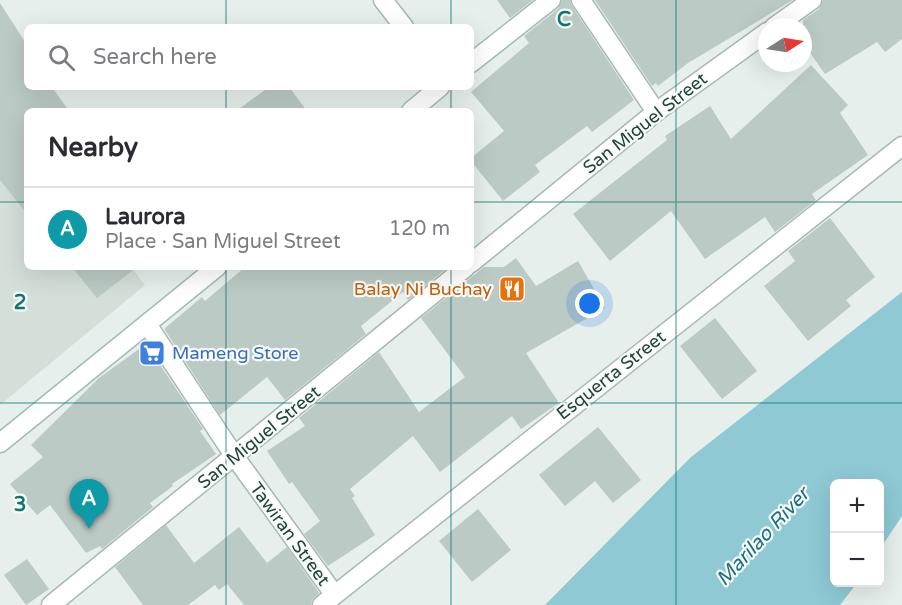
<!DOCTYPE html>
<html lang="en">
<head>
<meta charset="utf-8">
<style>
	body { margin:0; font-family:"Varela Round",sans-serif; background:#f2f2f3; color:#2b2b33 }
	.controls { position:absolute; right:18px; bottom:18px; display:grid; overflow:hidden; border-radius:9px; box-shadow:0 6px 24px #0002 }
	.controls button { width:54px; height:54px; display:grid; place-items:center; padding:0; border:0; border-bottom:2px solid #e1e1e2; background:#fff; color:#2b2b33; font:30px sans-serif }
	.compass { position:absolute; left:758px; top:18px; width:54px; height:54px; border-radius:50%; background:#fff; box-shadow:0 6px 24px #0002; rotate:78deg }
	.you { position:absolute; left:590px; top:304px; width:21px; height:21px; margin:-15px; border:4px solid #fff; border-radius:50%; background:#1a73e8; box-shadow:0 0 0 9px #1a73e833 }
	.badge { display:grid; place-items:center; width:39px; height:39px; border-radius:50%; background:#855347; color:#fff; font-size:20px; font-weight:700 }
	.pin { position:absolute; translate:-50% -50px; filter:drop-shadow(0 2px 3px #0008) }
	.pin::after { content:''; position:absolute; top:32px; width:21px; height:18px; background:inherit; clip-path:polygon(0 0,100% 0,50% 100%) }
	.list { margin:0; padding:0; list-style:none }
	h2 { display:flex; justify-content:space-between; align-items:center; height:78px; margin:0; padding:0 24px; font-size:26px }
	h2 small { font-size:20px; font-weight:400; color:#7c7c81 }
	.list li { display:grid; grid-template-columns:39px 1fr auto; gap:18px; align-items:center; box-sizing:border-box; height:84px; padding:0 24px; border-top:2px solid #e1e1e2 }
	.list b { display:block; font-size:22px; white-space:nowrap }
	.list p { margin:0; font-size:20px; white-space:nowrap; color:#7c7c81 }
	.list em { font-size:20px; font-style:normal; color:#7c7c81 }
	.icon { flex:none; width:33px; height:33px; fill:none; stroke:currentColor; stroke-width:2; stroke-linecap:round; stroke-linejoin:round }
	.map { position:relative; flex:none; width:902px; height:605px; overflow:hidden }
	.search { position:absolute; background:#fff; box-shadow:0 6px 24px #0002; left:24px; top:24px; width:450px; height:66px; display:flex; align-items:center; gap:15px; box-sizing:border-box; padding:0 21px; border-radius:9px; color:#7c7c81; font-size:22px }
	.panel { position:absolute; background:#fff; box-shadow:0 6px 24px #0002; left:24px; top:108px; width:450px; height:162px; border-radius:9px }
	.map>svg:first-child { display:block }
	.built { fill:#d4dfda }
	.water { fill:#8ec9d4 }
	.building { fill:#bbcac4 }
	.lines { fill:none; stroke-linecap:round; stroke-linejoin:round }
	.minor-casing { stroke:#a8b8b2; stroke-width:21 }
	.secondary-casing { stroke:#a4bbb3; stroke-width:21 }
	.minor { stroke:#fff; stroke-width:18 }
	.secondary { stroke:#fff; stroke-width:18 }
	.grid { fill:none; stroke:#0f766e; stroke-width:1.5; stroke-opacity:0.55 }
	.labels { text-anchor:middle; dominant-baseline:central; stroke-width:4.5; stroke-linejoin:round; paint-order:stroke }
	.street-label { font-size:18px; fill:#24423a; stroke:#f7fbf9 }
	.food-label { font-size:18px; fill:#c56008; stroke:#f7fbf9; text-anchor:end }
	.shop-label { font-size:18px; fill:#366cbe; stroke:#f7fbf9; text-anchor:start }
	.water-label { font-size:20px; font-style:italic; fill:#1c6f80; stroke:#f7fbf9 }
	.grid-label { font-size:20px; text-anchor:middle; font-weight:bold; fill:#0f766e; stroke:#f7fbf9; stroke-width:4.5; stroke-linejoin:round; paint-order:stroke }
</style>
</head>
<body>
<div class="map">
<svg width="902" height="605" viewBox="0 0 902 605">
	<rect width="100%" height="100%" fill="#e6efeb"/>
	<!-- built -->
	<path class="built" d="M0,99L27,134V267H131L145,285L0,405Z"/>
	<!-- water -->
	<path class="water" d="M902,292V516L880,549V484H834V582L857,583L840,605H545L691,457Z"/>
	<!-- building -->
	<g class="building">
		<path d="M497,0H533L510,18Z"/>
		<path d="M562,0H570L572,6L634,100L592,132L587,126L535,165L540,172L503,201L471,161V158L504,131L471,92L529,43L524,36L558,9Z"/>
		<path d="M595,0H793L688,63L658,86L656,83L652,86Z"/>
		<path d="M823,0H902V39L885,52L877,42L825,74L803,43V20L819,9Z"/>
		<path d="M0,3L27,45V87H52L69,111H27V214L0,180Z"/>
		<path d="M811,65L848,105L840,113L868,155L812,194L816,200L775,232L765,217L705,259L671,211L610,261L573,214L667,140L665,136L710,106L731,139Z"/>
		<path d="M269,87H289L307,111H236Z"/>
		<path d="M830,218L875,277L846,300L851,306L808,341L764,286L795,261L788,251Z"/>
		<path d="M516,258L536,286L578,261L605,308L526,353L559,403L521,429L512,416L440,472L413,436L350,489L355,496L352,498L375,535L328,566L304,534L320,521L292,482L289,484L267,451L305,426L299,418L379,352L419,412L465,377L421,318L484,267H504Z"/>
		<path d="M72,267H137L97,298Z"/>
		<path d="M245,267H448L408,300L403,292L361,326L366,334L285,400L267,377L220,415L165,330V328L202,297L205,301Z"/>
		<path d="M715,318L757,371L722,399L680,346Z"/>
		<path d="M146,344L203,429L200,431L216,454L172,484L173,486L150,503L153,507L102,549L100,546L86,553L50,505L37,515L10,484L43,457L31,445L99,378Z"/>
		<path d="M598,427L641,480L613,503L595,481L565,506L539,475Z"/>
		<path d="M478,509L511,550L472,582L439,541Z"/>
		<path d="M166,525L194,563L239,527L267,563L287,547L319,593L312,600L311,605H244L227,584L219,590L215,585L188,605H143L115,567Z"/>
		<path d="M27,559L49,589L26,605L4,575Z"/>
	</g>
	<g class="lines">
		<defs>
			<g id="minor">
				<path d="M383,0L404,27"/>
				<path d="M581,0L656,112"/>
				<path d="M774,27L812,0"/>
				<path d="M471,263L656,112L767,32"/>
				<path d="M147,324L235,457L334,594"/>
				<path d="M51,605L466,267"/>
				<path d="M322,605L902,146"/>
			</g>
			<g id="secondary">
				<path d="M471,63L551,0"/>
				<path d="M411,111L440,87"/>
				<path d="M0,443L217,267"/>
			</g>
		</defs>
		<!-- minor casing -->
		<use href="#minor" class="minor-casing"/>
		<!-- secondary casing -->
		<use href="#secondary" class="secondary-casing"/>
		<!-- minor -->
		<use href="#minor" class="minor"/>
		<!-- secondary -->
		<use href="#secondary" class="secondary"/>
	</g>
	<!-- grid -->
	<path class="grid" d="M226,0V27M451,0V27M676,0V605M226,87V111M451,87V111M0,202H27M471,202H902M226,267V605M451,267V605M0,403H902"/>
	<!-- icons -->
	<defs>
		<symbol id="restaurant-square" viewBox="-11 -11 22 22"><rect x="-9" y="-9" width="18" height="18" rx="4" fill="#e8710a" stroke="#f7fbf9"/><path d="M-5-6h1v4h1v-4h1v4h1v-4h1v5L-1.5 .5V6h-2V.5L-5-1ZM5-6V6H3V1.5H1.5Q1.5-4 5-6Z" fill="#fff"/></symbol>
		<symbol id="supermarket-square" viewBox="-11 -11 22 22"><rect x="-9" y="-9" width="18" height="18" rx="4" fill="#3f7fe0" stroke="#f7fbf9"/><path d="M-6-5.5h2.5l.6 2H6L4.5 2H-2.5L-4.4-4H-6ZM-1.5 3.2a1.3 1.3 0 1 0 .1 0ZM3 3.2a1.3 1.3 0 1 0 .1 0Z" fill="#fff"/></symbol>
	</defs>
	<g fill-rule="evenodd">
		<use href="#restaurant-square" x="497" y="274" width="30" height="30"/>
		<use href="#supermarket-square" x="137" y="338" width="30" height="30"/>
	</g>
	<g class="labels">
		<!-- street labels -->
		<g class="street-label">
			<text transform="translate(645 123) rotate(-38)">San Miguel Street</text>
			<text transform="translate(611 375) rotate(-38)">Esquerta Street</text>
			<text transform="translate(259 437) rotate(-39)">San Miguel Street</text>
			<text transform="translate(290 534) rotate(54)">Tawiran Street</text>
		</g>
		<!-- food labels -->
		<g class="food-label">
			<text x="492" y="289">Balay Ni Buchay</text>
		</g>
		<!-- shop labels -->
		<g class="shop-label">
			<text x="172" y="353">Mameng Store</text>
		</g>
		<!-- water labels -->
		<g class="water-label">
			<text transform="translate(763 537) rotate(-47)">Marilao River</text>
		</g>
	</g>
	<g class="grid-label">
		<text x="564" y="26">C</text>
		<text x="20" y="309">2</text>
		<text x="20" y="511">3</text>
	</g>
</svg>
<div class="controls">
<button>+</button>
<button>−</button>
</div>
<svg class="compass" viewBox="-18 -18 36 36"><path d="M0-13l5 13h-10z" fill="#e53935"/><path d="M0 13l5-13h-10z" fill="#7c7c81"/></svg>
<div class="you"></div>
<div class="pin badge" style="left:89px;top:529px;background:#0f9aa8">A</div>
<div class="search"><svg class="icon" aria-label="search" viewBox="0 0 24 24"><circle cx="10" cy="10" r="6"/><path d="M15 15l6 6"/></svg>Search here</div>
<section class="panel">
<h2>Nearby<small></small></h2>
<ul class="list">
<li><span class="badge" style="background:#0f9aa8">A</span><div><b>Laurora</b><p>Place · San Miguel Street</p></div><em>120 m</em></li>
</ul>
</section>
</div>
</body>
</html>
